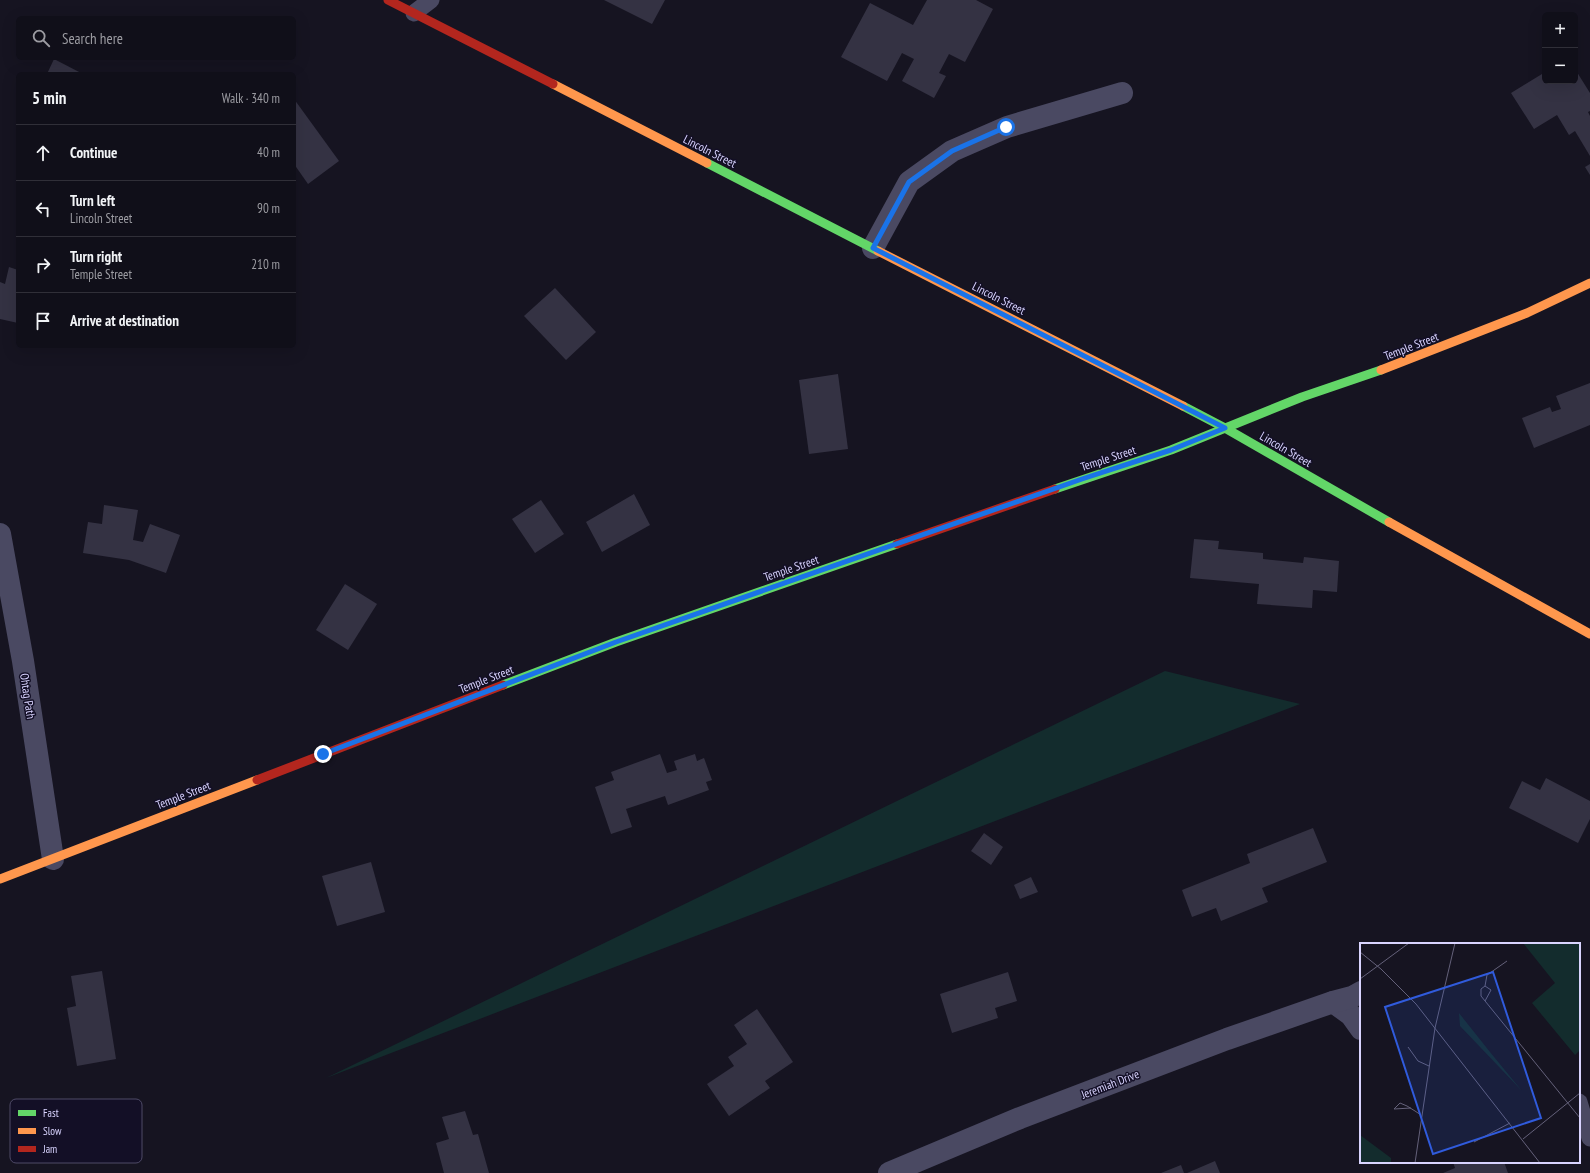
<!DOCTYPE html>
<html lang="en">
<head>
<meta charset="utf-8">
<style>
	body { margin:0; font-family:"PT Sans Narrow",sans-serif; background:#1e1d26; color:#f1f3f6 }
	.controls { position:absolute; right:12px; top:12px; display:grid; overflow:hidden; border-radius:6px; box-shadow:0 4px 16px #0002 }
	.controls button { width:36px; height:36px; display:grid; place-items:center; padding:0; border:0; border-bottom:1px solid #302f38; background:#100f19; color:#f1f3f6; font:20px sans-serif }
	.stop { position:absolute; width:12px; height:12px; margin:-9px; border:3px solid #1a73e8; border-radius:50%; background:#fff }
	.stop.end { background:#1a73e8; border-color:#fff; box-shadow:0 1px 4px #0008 }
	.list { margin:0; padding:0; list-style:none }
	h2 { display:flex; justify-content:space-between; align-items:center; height:52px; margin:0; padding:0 16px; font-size:17px }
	h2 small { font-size:13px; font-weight:400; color:#9c9ca2 }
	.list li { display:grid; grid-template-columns:26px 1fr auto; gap:12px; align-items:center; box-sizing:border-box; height:56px; padding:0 16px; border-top:1px solid #302f38 }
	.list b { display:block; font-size:15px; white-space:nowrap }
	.list p { margin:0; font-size:13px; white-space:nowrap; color:#9c9ca2 }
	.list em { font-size:13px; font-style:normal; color:#9c9ca2 }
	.icon { flex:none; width:22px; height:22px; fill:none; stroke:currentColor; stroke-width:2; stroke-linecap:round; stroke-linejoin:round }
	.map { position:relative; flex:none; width:1590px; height:1173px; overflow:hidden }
	.search { position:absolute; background:#100f19; box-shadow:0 4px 16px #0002; left:16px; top:16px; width:280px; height:44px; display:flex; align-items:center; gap:10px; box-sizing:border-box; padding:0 14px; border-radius:6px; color:#9c9ca2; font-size:15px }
	.panel { position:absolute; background:#100f19; box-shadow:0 4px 16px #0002; left:16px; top:72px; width:280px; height:276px; border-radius:6px }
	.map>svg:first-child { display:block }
	.green { fill:#132c2d }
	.building { fill:#343243 }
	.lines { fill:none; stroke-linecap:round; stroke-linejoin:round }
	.lane { stroke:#4a4962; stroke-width:17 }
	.street { stroke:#4a4962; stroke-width:22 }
	.fast { stroke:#63d668; stroke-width:9 }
	.slow { stroke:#ff974d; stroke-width:9 }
	.jam { stroke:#b3261e; stroke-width:9 }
	.route { stroke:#1a73e8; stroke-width:5 }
	.labels { text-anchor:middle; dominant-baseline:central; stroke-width:3; stroke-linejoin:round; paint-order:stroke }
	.street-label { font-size:12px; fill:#d9d4ff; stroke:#130f26 }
	.inset-road { fill:none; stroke:#64617a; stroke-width:1 }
	.view { fill:#305bdc; fill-opacity:0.15; stroke:#305bdc; stroke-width:2 }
	.inset-edge { fill:none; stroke:#d9d4ff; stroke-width:2 }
	.key { fill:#130f26; stroke:#4e4a67; stroke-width:1 }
	.key-label { font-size:11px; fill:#d9d4ff }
</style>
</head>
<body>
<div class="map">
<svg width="1590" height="1173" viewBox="0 0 1590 1173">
	<rect width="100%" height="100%" fill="#161421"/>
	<!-- green -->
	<path class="green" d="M1165,671L1300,704L326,1078Z"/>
	<!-- building -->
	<g class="building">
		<path d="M604,0H665L652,24Z"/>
		<path d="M927,0H976L993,9L965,62L949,54L939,73L946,76L934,98L902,81L914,59L902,53L887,81L841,57L870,3L913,25Z"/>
		<path d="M54,59L83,74H47Z"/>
		<path d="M1575,69L1590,93V111L1588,112L1590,116V156L1575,131L1569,135L1557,115L1534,129L1511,93L1542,74L1545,78V81H1575Z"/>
		<path d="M294,99L339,161L308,184L294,164Z"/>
		<path d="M1590,164V175L1585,167Z"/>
		<path d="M9,267L18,270V323L0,319V282L5,284Z"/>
		<path d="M555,288L596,332L566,360L524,316Z"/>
		<path d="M838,374L848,449L809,454L799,380Z"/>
		<path d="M1590,383V425L1534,448L1522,418L1550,407L1552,412L1561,409L1556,396Z"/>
		<path d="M634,494L650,525L602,552L586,522Z"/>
		<path d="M541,500L564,534L535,553L512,519Z"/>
		<path d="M104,505L138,510L133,540L143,542L150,524L180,535L166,573L129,560L83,553L88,522L102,524Z"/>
		<path d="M1194,539L1219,541L1218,549L1263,553V559L1303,563L1304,557L1339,561L1337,592L1313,590L1312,608L1257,604L1259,584L1190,578Z"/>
		<path d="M345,584L377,604L348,650L316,630Z"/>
		<path d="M660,754L667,773L677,770L674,761L695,754L697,761L704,758L712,780L706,782L709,790L668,805L665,796L626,809L632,827L611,834L595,787L614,780L611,772Z"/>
		<path d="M1546,778L1590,801V819L1578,843L1509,808L1522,781L1540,790Z"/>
		<path d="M1313,828L1327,862L1262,888L1268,902L1221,921L1216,908L1192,917L1182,890L1250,863L1247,854Z"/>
		<path d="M984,833L1003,847L991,865L971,851Z"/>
		<path d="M371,862L385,912L337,926L322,876Z"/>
		<path d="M1031,877L1038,892L1020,899L1014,885Z"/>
		<path d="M102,971L116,1059L77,1066L67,1008L76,1006L71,976Z"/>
		<path d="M1008,972L1017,1001L995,1008L998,1018L952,1033L940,994Z"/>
		<path d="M757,1009L793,1062L765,1081L770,1088L729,1116L707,1084L734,1066L728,1057L747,1044L734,1025Z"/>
		<path d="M465,1111L473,1135L478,1134L489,1173H444L436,1143L449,1139L442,1117Z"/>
		<path d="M1215,1161L1220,1173H1187Z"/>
		<path d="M1453,1162H1504L1508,1173H1443L1455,1168Z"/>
		<path d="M1181,1165L1184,1173H1161Z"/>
	</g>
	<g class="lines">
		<!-- lane -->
		<g class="lane">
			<path d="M414,13L431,0"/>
			<path d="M1579,1102L1590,1138"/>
		</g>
		<!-- street -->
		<g class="street">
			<path d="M873,248L909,182L952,151L1007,127L1122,93"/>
			<path d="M0,534L23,661L53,859"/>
			<path d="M1333,1002L1351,1015L1361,1029"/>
			<path d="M889,1173L1020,1118L1227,1039L1333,1002L1352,997L1361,992"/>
		</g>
		<!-- fast -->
		<g class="fast">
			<path d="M707,163L878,251"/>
			<path d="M1183,406L1225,428L1389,522"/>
			<path d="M1055,489L1171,450L1302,397L1381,370"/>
			<path d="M503,685L616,642L897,544"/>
		</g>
		<!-- slow -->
		<g class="slow">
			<path d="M553,84L707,163"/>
			<path d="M878,251L1183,406"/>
			<path d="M1381,370L1527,313L1590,283"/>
			<path d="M1389,522L1590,634"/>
			<path d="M0,879L257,780"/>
		</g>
		<!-- jam -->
		<g class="jam">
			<path d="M388,0L553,84"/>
			<path d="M897,544L1055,489"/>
			<path d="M257,780L503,685"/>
		</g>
	</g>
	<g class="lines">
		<!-- route -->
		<path class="route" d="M323,754L616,642L1082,479L1171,450L1225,428L873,248L909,182L952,151L1006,127"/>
	</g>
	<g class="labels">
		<!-- street labels -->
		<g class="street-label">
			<text transform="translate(710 151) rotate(27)">Lincoln Street</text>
			<text transform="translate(999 298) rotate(27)">Lincoln Street</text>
			<text transform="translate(1411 346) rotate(-21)">Temple Street</text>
			<text transform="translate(1286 449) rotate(30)">Lincoln Street</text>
			<text transform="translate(1108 458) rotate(-18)">Temple Street</text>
			<text transform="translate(791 568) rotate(-19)">Temple Street</text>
			<text transform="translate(486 679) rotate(-21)">Temple Street</text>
			<text transform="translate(28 696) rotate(81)">Ohtag Path</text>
			<text transform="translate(183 795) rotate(-21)">Temple Street</text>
			<text transform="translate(1110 1084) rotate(-21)">Jeremiah Drive</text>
		</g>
	</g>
	<!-- overview -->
	<g transform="translate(1360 943)">
		<rect width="220" height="220" fill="#161421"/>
		<path d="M163,0H220V107L215,112L172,60L195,40ZM99,70L130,109L162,148L100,83ZM0,192L31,215V220H0Z" fill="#132c2d"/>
		<path class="inset-road" d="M0,9L21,26L56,61L180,220M0,36L49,0M125,43L127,32L147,18M125,58L131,47L125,43L121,46V53L220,175M48,104L58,118L69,123M51,165L34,166L40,160L47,163L55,168L61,172M163,196L220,150M114,199L150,180M55,220L75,85L95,0"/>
		<path class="view" d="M133,29L181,175L73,211L25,64Z"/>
		<rect width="220" height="220" class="inset-edge"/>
	</g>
	<!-- legend -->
	<rect x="10" y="1099" width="132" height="64" rx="6" class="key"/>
	<rect x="18" y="1110" width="18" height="6" fill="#63d668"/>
	<rect x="18" y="1128" width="18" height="6" fill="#ff974d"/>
	<rect x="18" y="1146" width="18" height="6" fill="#b3261e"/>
	<g class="key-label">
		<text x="43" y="1117">Fast</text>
		<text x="43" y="1135">Slow</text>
		<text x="43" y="1153">Jam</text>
	</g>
</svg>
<div class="controls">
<button>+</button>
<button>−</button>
</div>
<div class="stop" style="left:1006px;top:127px"></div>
<div class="stop end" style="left:323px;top:754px"></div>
<div class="search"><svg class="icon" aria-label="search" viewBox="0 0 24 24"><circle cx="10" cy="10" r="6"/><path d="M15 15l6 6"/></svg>Search here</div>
<section class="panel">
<h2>5 min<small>Walk · 340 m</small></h2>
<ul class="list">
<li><svg class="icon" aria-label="ahead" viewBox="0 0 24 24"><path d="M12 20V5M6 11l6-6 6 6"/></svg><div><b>Continue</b></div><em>40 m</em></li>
<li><svg class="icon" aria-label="left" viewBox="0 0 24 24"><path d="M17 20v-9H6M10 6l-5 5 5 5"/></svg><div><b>Turn left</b><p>Lincoln Street</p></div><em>90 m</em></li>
<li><svg class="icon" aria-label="right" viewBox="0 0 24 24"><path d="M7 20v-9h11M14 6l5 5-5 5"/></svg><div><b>Turn right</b><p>Temple Street</p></div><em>210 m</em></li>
<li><svg class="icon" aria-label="arrive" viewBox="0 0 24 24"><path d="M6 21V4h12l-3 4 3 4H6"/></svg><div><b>Arrive at destination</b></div></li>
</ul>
</section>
</div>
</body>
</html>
